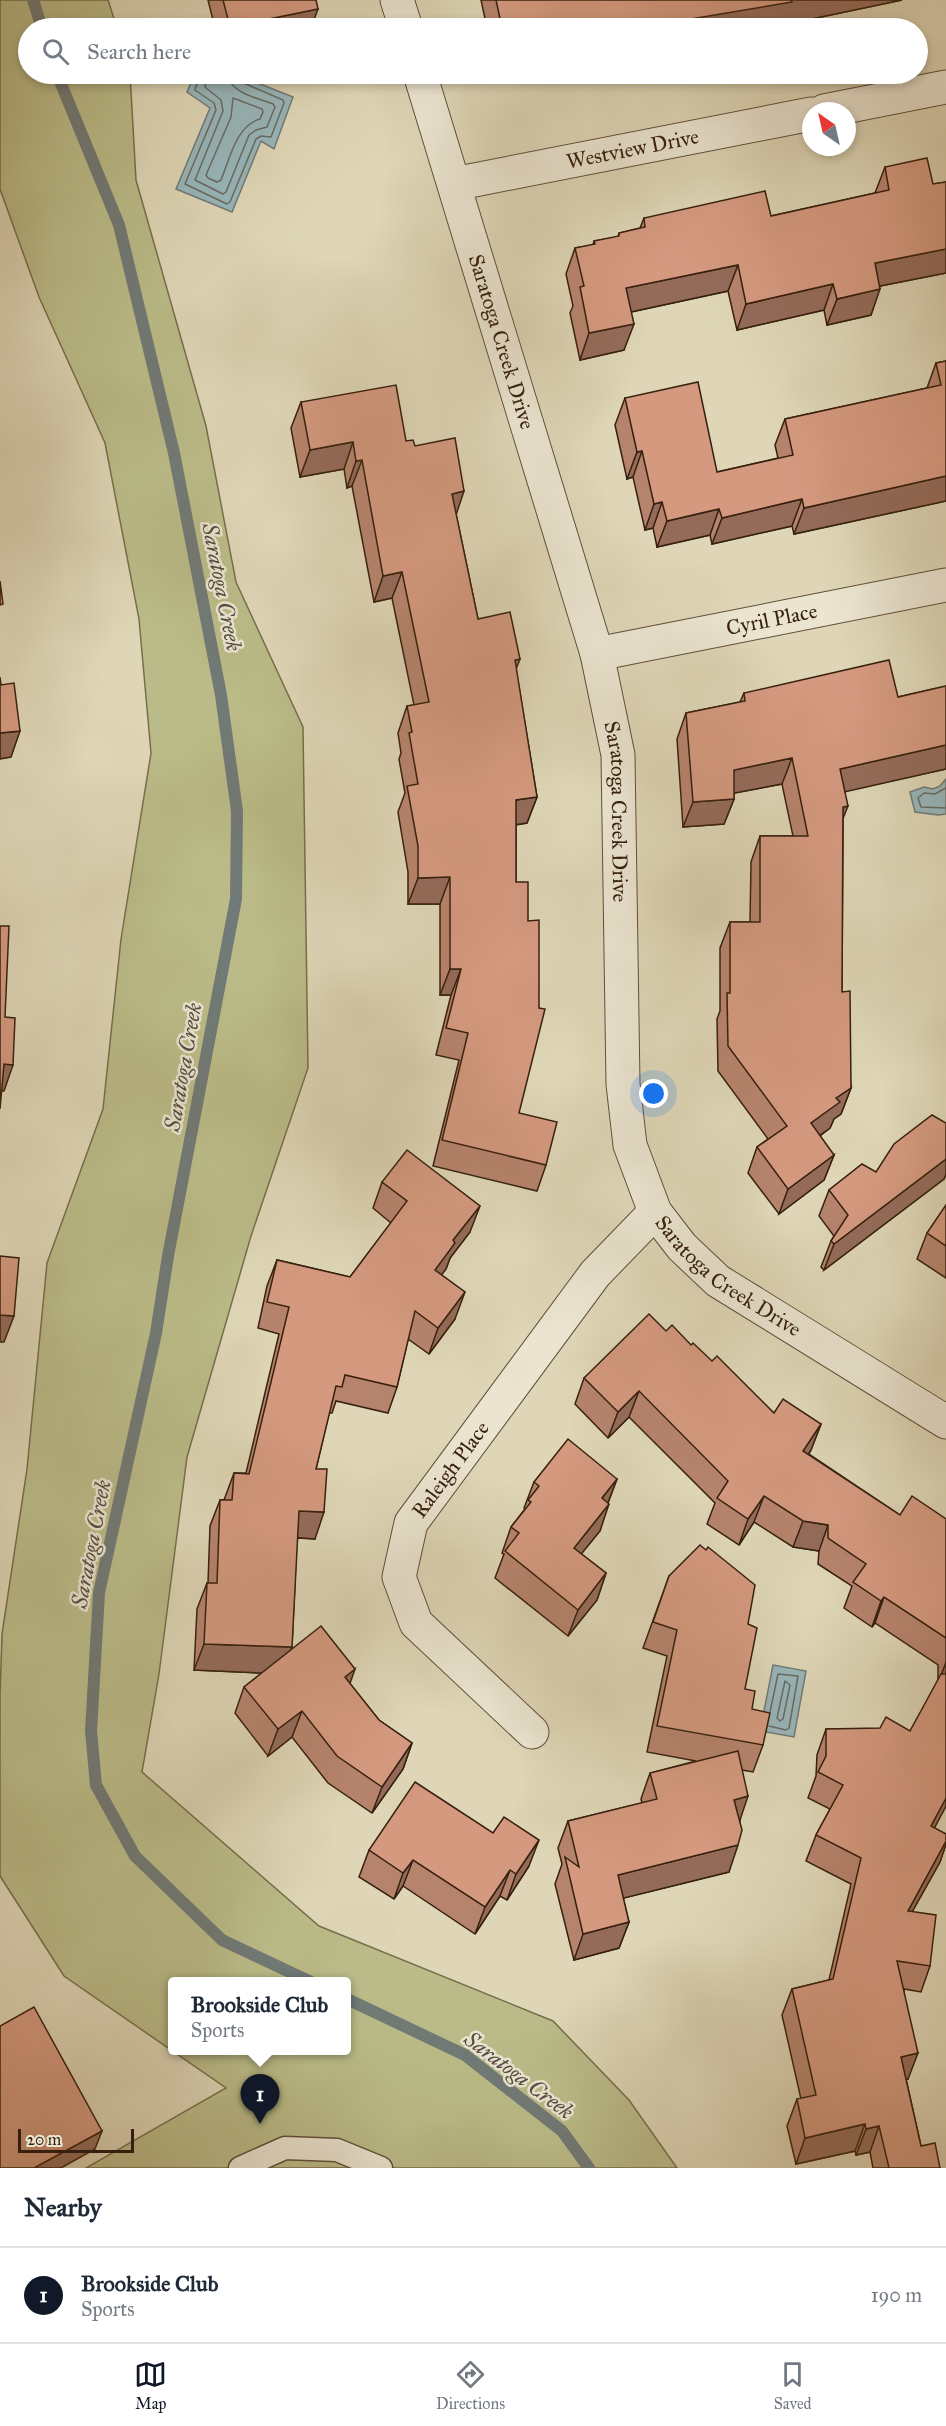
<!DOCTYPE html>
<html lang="en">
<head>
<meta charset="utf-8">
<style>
	body { margin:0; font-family:"IM FELL Great Primer",serif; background:#f6f6f7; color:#1f2937 }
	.compass { position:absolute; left:802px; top:102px; width:54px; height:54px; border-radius:50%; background:#fff; box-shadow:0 3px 9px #0003; rotate:326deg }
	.scale { position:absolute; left:18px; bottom:15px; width:116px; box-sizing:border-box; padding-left:6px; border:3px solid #37200f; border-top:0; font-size:16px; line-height:21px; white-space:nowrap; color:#37200f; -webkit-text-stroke:4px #eae4d0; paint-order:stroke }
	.you { position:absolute; left:654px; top:1094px; width:21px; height:21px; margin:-15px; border:4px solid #fff; border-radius:50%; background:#1a73e8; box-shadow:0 0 0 9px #1a73e833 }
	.badge { display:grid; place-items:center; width:39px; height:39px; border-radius:50%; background:#111827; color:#fff; font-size:20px; font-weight:700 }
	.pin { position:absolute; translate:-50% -50px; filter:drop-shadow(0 2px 3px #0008) }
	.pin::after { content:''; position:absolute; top:32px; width:21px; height:18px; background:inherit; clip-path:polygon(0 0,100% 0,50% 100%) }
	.popup { position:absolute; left:168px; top:1977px; width:183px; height:78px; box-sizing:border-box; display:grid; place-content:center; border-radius:6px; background:#fff; filter:drop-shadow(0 2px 4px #0005); font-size:20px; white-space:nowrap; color:#747a83 }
	.popup b { font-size:22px; color:#1f2937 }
	.popup::after { content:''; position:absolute; left:50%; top:100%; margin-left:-12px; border:12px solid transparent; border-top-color:#fff }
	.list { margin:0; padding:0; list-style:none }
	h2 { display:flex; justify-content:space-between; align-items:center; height:78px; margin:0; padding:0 24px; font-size:26px }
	h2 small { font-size:20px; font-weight:400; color:#747a83 }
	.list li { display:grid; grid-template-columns:39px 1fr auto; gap:18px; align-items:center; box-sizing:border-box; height:96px; padding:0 24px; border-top:2px solid #e0e1e3 }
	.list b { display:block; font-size:22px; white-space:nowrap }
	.list p { margin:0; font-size:20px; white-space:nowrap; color:#747a83 }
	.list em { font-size:20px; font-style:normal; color:#747a83 }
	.icon { flex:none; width:33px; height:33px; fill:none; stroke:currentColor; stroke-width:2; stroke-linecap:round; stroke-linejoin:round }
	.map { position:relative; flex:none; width:946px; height:2168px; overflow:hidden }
	.search { position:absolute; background:#fff; box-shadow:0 3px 9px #0003; left:18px; right:18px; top:18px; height:66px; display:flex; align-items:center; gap:15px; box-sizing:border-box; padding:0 21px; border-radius:33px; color:#747a83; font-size:22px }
	.sheet { height:174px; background:#fff }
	nav { display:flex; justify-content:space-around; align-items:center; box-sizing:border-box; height:84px; border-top:2px solid #e0e1e3; background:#fff; font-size:16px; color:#747a83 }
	nav a { display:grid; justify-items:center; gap:3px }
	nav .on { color:#111827 }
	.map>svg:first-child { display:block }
	.green { fill:#babb88; stroke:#786e4c; stroke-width:1.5; fill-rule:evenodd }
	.water { fill:#98b6ba; stroke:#717a76; stroke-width:1.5 }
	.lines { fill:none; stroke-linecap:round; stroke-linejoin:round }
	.shore { stroke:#686b64; stroke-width:1.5 }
	.stream { stroke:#717a76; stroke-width:12 }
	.service-casing { stroke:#614e39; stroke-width:25 }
	.minor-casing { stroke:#614e39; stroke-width:35 }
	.service { stroke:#eae4d0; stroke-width:22 }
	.minor { stroke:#eae4d0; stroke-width:33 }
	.wall { fill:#b6846d; stroke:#37200f; stroke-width:1.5 }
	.shaded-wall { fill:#946b59; stroke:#37200f; stroke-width:1.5 }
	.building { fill:#d4997f; stroke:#37200f; stroke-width:1.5 }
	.labels { text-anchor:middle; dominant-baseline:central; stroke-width:5; stroke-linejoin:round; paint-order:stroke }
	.street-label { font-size:21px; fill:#37200f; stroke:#eae4d0 }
	.water-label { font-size:22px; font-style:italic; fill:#544d42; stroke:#eae4d0 }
</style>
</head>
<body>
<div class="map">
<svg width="946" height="2168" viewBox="0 0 946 2168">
	<rect width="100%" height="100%" fill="#ded6b6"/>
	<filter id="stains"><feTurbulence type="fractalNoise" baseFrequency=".00333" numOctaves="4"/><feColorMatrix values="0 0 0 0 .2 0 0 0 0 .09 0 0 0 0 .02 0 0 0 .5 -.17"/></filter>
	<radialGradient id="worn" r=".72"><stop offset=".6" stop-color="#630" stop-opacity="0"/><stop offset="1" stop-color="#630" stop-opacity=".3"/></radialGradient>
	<!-- green -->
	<path class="green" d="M0,0H108L117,28H28V74H130L136,180L206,426L236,582L303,727L308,1068L251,1236L187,1457L159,1674L142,1772L319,1926L553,2021L629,2100L677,2168H86L226,2088L64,1976L0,1876V1696L2,1634L27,1469L47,1263L103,1109L121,939L151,753L139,619L105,443L39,297L0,189ZM173,1982H347V2050H173Z"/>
	<!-- water -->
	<g class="water">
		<path d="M195,74H235L293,97L274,149L261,141L232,212L176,189L210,108L187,92Z"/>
		<path d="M946,779V814L938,815L915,812L910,792L924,787L933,789L940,786Z"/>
		<path d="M773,1665L806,1671L794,1737L760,1731Z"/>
	</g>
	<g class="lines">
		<!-- shore -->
		<g class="shore">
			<path d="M200,74L195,90L214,103L216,110L185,184L227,204L230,202L256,139L261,136L271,137L284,103L283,100L239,81L235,74"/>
			<path d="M208,74L205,87L221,100L223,111L195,180L223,194L226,192L249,135L256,130L267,127L275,107L273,104C258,98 229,93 228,74"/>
			<path d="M233,98L262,109L263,112L260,119C236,126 230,158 221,180L217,182L208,178L206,175L231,117Z"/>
			<path d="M946,788L935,794L924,793L918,798L921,807L946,808"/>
			<path d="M785,1681L790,1685L783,1719L780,1721L777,1718Z"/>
			<path d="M769,1726L786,1730L789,1728L798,1676L778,1674L770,1712"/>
		</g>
		<!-- stream -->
		<g class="stream">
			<path d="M33,0L42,28"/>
			<path d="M57,74L119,225L174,453L221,695L237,811L236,899L168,1256L156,1333L99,1593L91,1731L96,1785L135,1856L222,1940L311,1982"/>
			<path d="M347,1999L465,2055L562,2131L589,2168"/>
		</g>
		<defs>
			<path id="service" d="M240,2168L285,2148L337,2150L381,2168"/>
			<g id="minor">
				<path d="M397,0L406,28"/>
				<path id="s1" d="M420,74L597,654L618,755L623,1084L630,1145L655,1212L682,1247L718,1281L946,1422"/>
				<path d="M824,111L946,87"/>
				<path id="s2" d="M454,184L811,114"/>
				<path id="s3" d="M597,654L946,585"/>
				<path id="s4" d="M532,1732L416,1623L399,1577L411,1523L595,1274L655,1212"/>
			</g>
		</defs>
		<!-- service casing -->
		<use href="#service" class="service-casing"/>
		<!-- minor casing -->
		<use href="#minor" class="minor-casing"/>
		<!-- service -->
		<use href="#service" class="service"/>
		<!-- minor -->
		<use href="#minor" class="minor"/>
	</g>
	<!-- wall -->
	<g class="wall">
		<path d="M208,0H316L311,28H215Z"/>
		<path d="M481,0H902L783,25L782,28H487Z"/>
		<path d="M885,167L933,184L946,182V273L880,286L871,315L827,325L824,310L737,330L728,291L631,312L624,350L580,360L570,313L573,306L566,274L575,248L593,245L594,241L618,237L619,233L640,228L644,218L771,216L875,193Z"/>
		<path d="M946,361V501L794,534L792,526L712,544L710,535L657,547L653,528L645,530L633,477L627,479L615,425L625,398L717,472L778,458L775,445L785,419L927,388L936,363Z"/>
		<path d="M301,402L406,441L415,446L456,514L478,619L516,669L537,797L527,823L516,825V882L519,1113L546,1165L537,1191L433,1166L459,1060L436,1055L451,995H440V904H408V872L398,812L405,793L399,759L401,753L398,733L407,706L414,705L392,598L374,602L352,486L347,488L344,469L300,477L291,428Z"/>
		<path d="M946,686V769L845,791L843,820L842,992L851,1088L841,1114L834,1119L830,1128L820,1136L834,1155L824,1180L779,1214L748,1173L757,1147L768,1139L718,1071L717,1019L720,1011V948L730,922H750L751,862L760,836H793L782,784L734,793V799L724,824L683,827L677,739L686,713L740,702L744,693L898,697Z"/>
		<path d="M946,1123V1174L944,1179L824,1270L821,1267L831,1241L834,1236L819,1216L829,1190L876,1172Z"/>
		<path d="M382,1182L470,1232L450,1258L446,1269L441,1275L455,1319L429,1354L408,1339L397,1387L388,1413L336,1401L332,1413H329L316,1469L315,1539L297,1538L292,1647L290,1651L350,1684L379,1720L412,1743L403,1769L372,1813L328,1783L292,1737L268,1756L235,1713L244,1687L262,1673L194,1670L197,1609L207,1583H208L210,1526L220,1500H224L234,1473H246L279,1334L258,1328L267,1286L277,1260L350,1277L391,1223L373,1208Z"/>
		<path d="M946,1205V1278L917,1259L927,1233Z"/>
		<path d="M666,1331L691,1345L774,1413L821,1424L811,1450L809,1454L900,1515L946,1519V1806L934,1828L946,1834V1844L940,1862L912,1912L930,1966L921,1992L904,1989L908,2079H906L921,2146L940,2168H873L870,2152L856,2155L855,2151L796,2164L787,2126L797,2099H801L782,2015L792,1989L829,1980L851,1884L806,1861L816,1835L830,1809L808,1798L816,1776L817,1755L826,1729L910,1731L938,1681V1665L875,1623L872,1627L844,1608L852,1586L818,1564L819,1551L793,1547L754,1522L739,1545L707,1524L715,1503L629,1417L608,1438L575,1404L584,1378Z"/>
		<path d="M617,1479L608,1503L600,1531L581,1554L606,1573L597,1600L568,1636L495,1578L504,1554L502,1553L511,1527L525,1509L524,1508L534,1482Z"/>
		<path d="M669,1576L748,1624L745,1689L752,1709L763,1745L753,1772L742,1770L740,1821L729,1872L623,1898L629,1922L619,1948L574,1960L555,1884L562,1864L558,1848L568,1821L642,1803L641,1799L650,1773L696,1761L647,1752L667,1656L643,1648Z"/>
		<path d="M369,1850L529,1866L507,1900L500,1896L475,1934L403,1886L394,1899L359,1877Z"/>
	</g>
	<!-- shaded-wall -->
	<g class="shaded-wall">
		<path d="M791,0H902L783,25L782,28H637Z"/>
		<path d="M318,9L311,28H229L230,27Z"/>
		<path d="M498,74H511L497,76Z"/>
		<path d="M560,74H576L559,77Z"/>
		<path d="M946,249V273L865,289L875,263Z"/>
		<path d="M738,265L728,291L617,315L626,288Z"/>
		<path d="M833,284L824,310L737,330L746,304Z"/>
		<path d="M880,289L871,315L827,325L837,299Z"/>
		<path d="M634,324L624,350L580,360L589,333Z"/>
		<path d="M353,442L344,469L300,477L310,450Z"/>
		<path d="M642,451L633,477L627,479L637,452Z"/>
		<path d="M362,460L352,486L347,488L356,461Z"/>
		<path d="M946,476V501L794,534L804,508Z"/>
		<path d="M464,491L455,518L452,494Z"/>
		<path d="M802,499L792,526L712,544L722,518Z"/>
		<path d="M662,502L653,528L645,530L654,504Z"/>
		<path d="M719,509L710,535L657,547L667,521Z"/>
		<path d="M402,572L392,598L374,602L383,576Z"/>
		<path d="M520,659L510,685L515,660Z"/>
		<path d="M20,731L11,757L0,759V733Z"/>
		<path d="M946,745V769L831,795L840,769Z"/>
		<path d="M792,758L782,784L724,795L734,770Z"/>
		<path d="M537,797L527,823L507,826L516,800Z"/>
		<path d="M734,799L724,824L683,827L693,802Z"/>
		<path d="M848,806L838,831L843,807Z"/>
		<path d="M450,877L440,904H408L418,878Z"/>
		<path d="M450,969H461L451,995H440Z"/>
		<path d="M4,1064L13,1065L4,1091H0Z"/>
		<path d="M851,1088L841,1114L834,1119L830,1128L801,1149L811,1123L836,1098Z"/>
		<path d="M834,1155L824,1180L779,1214L788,1189Z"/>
		<path d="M946,1159V1174L944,1179L824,1270L834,1244Z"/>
		<path d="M480,1206L470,1232L450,1258L446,1269L425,1296L435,1270L453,1240Z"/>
		<path d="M465,1292L455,1319L429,1354L438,1328Z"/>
		<path d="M0,1315L14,1316L4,1342H0Z"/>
		<path d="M639,1391L629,1417L608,1438L618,1412Z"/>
		<path d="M821,1424L811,1450L794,1477L803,1451Z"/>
		<path d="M617,1479L607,1505L602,1498Z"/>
		<path d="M764,1496L754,1522L739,1545L748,1519Z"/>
		<path d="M609,1504L600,1531L565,1574L574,1548Z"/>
		<path d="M299,1511L324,1512L315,1539L289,1537Z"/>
		<path d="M803,1521L828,1525L819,1551L793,1547Z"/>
		<path d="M606,1573L597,1600L568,1636L578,1610Z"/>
		<path d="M884,1597L875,1623L872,1627L881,1601Z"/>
		<path d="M204,1644L292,1647L282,1674L194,1670Z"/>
		<path d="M946,1662V1682L937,1686Z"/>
		<path d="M355,1669L346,1695L345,1677Z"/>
		<path d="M302,1711L292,1737L268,1756L278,1729Z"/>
		<path d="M412,1743L403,1769L372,1813L382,1787Z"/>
		<path d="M748,1796L739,1823L734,1800Z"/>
		<path d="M946,1798V1806L922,1852L931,1826Z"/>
		<path d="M539,1840L529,1866L507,1900L516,1874Z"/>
		<path d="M946,1841V1844L940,1862L898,1937L908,1911Z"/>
		<path d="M738,1845L729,1872L608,1902L618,1875Z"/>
		<path d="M413,1860L403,1886L394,1899L403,1873Z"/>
		<path d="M510,1870L500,1896L475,1934L485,1907Z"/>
		<path d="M629,1922L619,1948L574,1960L583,1934Z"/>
		<path d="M918,2053L908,2079L892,2083L901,2057Z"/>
		<path d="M865,2124L855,2151L796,2164L805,2138Z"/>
		<path d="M879,2126L870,2152L856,2155L866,2129Z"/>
		<path d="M102,2131L95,2149L61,2168H34Z"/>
	</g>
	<!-- building -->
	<g class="building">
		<path d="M223,0H316L318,9L230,27Z"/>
		<path d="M496,0H791L792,2L637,28H502Z"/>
		<path d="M927,158L933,184L946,182V249L875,263L880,289L837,299L833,284L746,304L738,265L626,288L634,324L589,333L580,287L584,286L575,248L595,244L594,241L619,236V233L645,227L644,218L765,191L771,216L889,190L885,167Z"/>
		<path d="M946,361V476L804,508L802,499L722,518L719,509L667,521L662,502L654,504L642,451L637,452L625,398L698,382L717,472L793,455L785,419L941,385L936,363Z"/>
		<path d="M396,385L406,441L413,440L415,446L455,438L464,491L452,494L478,619L510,612L520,659L515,660L537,797L516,800V882H528V921L539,920V1008L545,1009L519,1113L557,1122L546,1165L442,1140L468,1033L446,1028L461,969H450V877L418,878V846L407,786L418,784L409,733L412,732L407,706L429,702L402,572L383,576L362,460L356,461L353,442L310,450L301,402Z"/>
		<path d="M0,581L3,604L0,605Z"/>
		<path d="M889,660L898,697L946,686V745L840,769L848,806L843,807L842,992L850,991L851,1088L836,1098L840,1102L811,1123L834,1155L788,1189L757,1147L787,1126L728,1046L727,993H730V922H760V836H808L792,758L734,770V799L693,802L686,713L745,701L744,693Z"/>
		<path d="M0,677L1,685L14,683L20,731L0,733Z"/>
		<path d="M0,926H9L5,1017L15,1018L13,1065L4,1064L0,1109Z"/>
		<path d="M932,1115L946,1123V1159L834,1244L831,1241L848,1215L829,1190L862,1164L876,1172L894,1144Z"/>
		<path d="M407,1150L480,1206L453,1240L455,1243L435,1270L465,1292L438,1328L415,1311L397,1387L345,1375L342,1387L336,1386L316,1469H327L324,1512L299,1511L292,1647L204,1644L207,1583H217L220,1500H232L234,1473L249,1474L289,1307L267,1302L277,1260L350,1277L407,1201L382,1182Z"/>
		<path d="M946,1205V1246L927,1233Z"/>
		<path d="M0,1256L19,1258L14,1316L0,1315Z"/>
		<path d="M649,1314L666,1331L672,1325L691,1345L693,1343L712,1361L717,1356L774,1413L783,1399L821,1424L803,1451L900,1515L912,1496L946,1519V1638L884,1597L881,1601L853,1582L866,1564L828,1538V1525L803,1521L764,1496L748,1519L717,1498L728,1481L639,1391L618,1412L584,1378Z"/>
		<path d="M568,1439L617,1479L602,1498L609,1504L574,1548L606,1573L578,1610L505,1551L519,1533L511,1527L531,1502L528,1500L539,1486L534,1482Z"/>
		<path d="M700,1545L706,1550L708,1547L755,1585L748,1624L757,1628L745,1689L755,1691L752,1709L770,1713L763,1745L657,1726L677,1630L653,1622L669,1576Z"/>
		<path d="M321,1626L355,1669L345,1677L379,1720L412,1743L382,1787L337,1756L302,1711L278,1729L244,1687Z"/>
		<path d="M941,1674H946V1798L931,1826L946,1834V1841L908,1911L936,1915L930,1966L897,1961L918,2053L901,2057L921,2146L935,2143L940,2168H889L879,2126L866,2129L865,2124L805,2138L797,2099L816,2095L792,1989L833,1979L861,1858L816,1835L843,1785L818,1772L826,1756V1729L880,1728L886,1717L910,1731Z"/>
		<path d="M738,1751L748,1796L734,1800L742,1830L738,1845L618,1875L629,1922L583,1934L565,1857L579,1867L568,1821L657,1799L650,1773Z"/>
		<path d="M415,1782L493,1833L504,1817L539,1840L516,1874L510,1870L485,1907L413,1860L403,1873L369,1850Z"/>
		<path d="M34,2007L102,2131L34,2168H0V2026Z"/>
	</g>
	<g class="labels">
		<!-- street labels -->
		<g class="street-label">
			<text stroke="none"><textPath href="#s2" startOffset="182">Westview Drive</textPath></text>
			<text stroke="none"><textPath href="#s1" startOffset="280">Saratoga Creek Drive</textPath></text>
			<text stroke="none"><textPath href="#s3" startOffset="178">Cyril Place</textPath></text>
			<text stroke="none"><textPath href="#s1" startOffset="766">Saratoga Creek Drive</textPath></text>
			<text stroke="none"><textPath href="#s1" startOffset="1270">Saratoga Creek Drive</textPath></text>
			<text stroke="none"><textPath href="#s4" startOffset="330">Raleigh Place</textPath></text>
		</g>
		<!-- water labels -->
		<g class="water-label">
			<text transform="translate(222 587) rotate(79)">Saratoga Creek</text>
			<text transform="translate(183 1067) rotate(-80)">Saratoga Creek</text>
			<text transform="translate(91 1544) rotate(-79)">Saratoga Creek</text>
			<text transform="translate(519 2075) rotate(37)">Saratoga Creek</text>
		</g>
	</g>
	<rect width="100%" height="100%" filter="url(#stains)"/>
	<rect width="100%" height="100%" fill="url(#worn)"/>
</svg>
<svg class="compass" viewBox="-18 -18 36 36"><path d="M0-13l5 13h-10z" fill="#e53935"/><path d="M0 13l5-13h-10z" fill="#747a83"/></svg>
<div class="scale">20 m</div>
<div class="you"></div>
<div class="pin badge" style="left:260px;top:2124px">1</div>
<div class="popup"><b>Brookside Club</b>Sports</div>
<div class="search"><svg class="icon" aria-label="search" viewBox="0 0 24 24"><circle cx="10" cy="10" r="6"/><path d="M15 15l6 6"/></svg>Search here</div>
</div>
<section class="sheet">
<h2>Nearby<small></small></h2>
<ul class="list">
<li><span class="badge">1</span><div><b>Brookside Club</b><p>Sports</p></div><em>190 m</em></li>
</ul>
</section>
<nav>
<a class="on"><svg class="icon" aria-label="map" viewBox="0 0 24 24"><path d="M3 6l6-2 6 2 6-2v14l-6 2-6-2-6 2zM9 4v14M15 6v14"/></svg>Map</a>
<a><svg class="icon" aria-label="directions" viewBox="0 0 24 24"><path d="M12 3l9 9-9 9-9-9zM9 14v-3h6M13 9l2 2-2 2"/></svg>Directions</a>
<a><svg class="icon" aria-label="saved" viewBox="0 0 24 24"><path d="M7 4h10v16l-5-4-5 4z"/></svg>Saved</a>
</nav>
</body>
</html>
